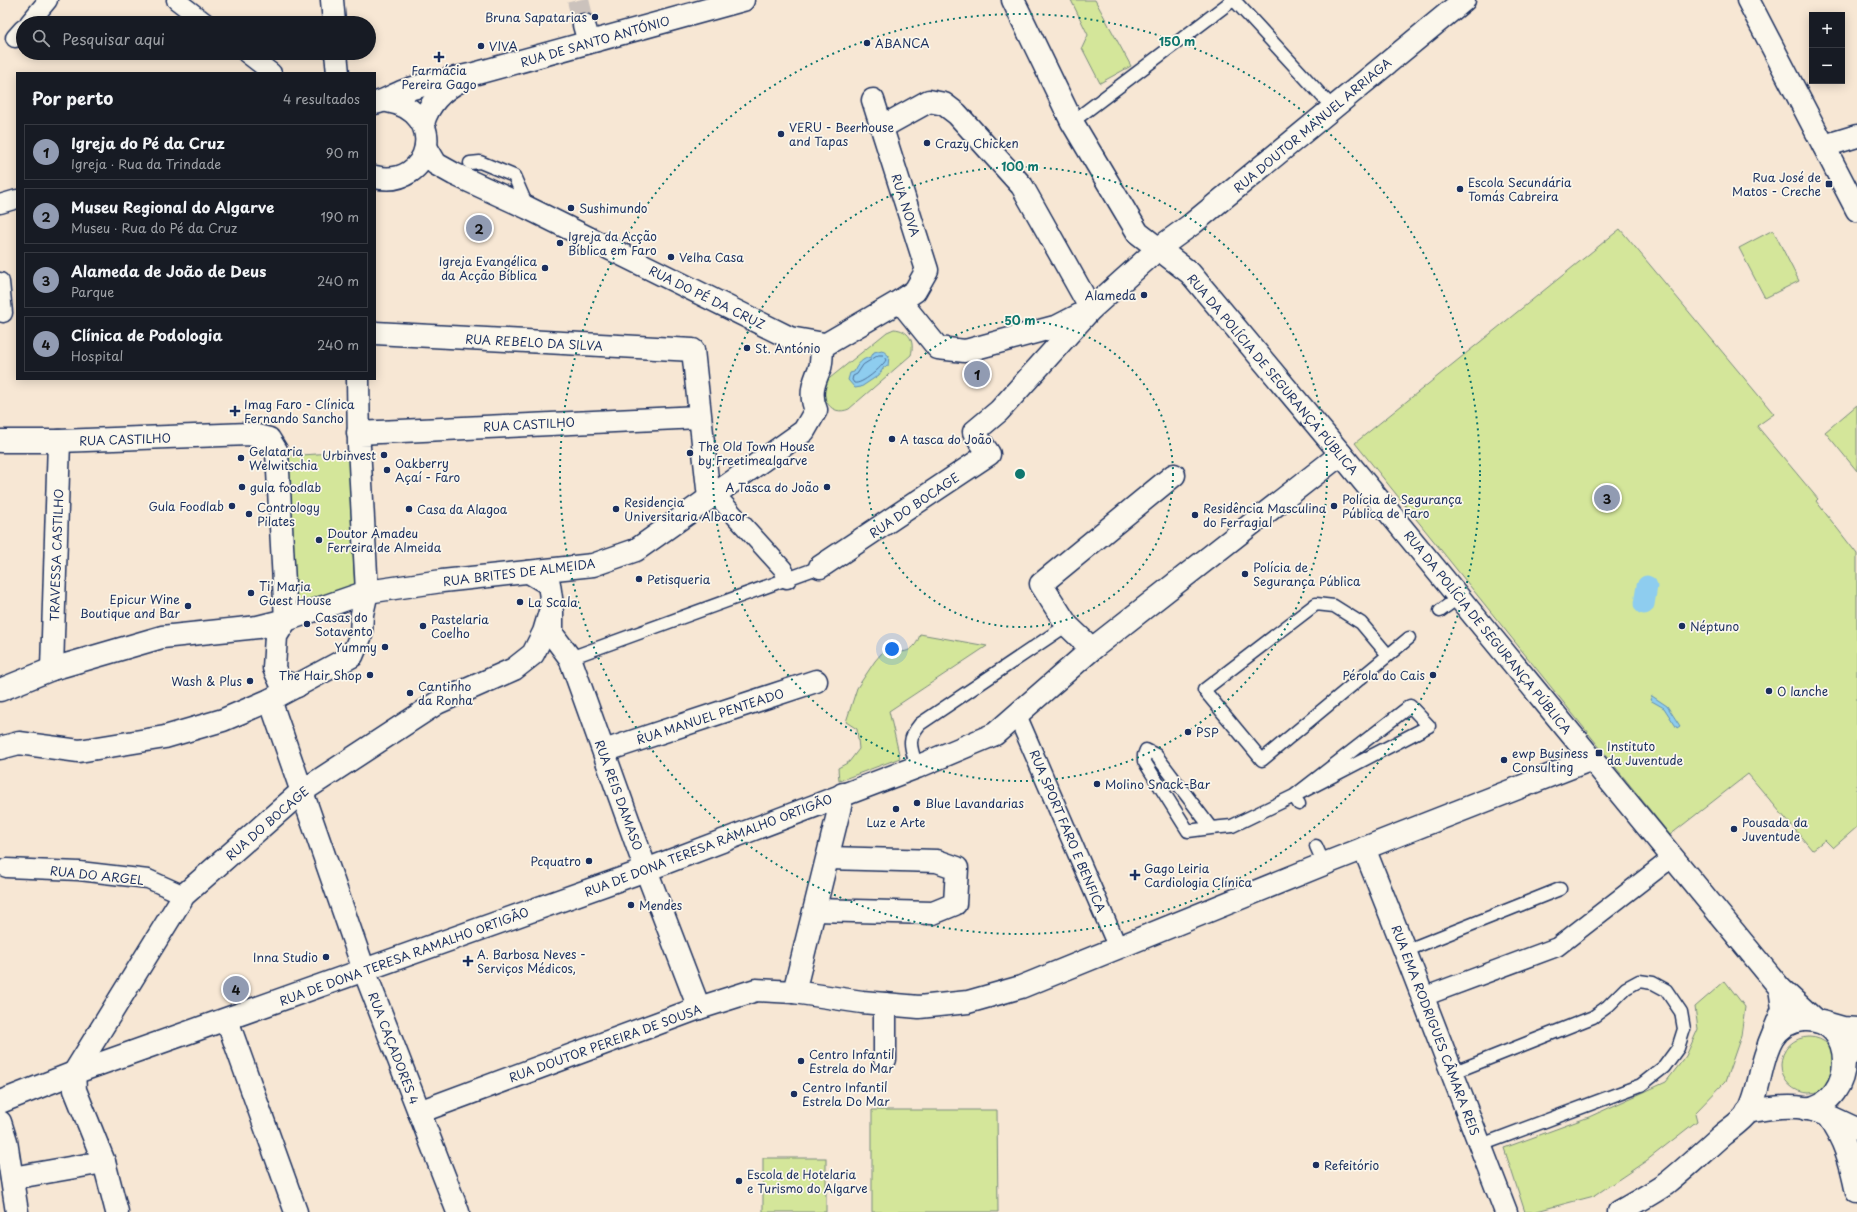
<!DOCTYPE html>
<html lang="pt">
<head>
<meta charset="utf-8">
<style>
	body { margin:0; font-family:"Playpen Sans",sans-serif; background:#20242c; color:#f1f3f6 }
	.controls { position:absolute; right:12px; top:12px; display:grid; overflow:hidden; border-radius:0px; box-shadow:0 2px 10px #0003 }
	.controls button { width:36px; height:36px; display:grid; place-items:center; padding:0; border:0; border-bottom:1px solid #363941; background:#171b24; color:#f1f3f6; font:20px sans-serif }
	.you { position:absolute; left:892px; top:649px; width:14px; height:14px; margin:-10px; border:3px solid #fff; border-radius:50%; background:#1a73e8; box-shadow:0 0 0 6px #1a73e833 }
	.badge { display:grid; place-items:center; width:26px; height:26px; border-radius:50%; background:#919bb2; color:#111; font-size:13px; font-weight:700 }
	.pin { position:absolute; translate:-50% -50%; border:2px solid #fff; box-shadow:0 1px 4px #0006 }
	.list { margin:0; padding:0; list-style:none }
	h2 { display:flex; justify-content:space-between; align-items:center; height:52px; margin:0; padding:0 16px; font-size:17px }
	h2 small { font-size:13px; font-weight:400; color:#9ea1a6 }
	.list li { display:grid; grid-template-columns:26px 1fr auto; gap:12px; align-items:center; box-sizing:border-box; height:56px; margin:0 8px 8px; padding:0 8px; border:1px solid #363941; border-radius:0px }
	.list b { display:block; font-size:15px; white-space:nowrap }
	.list p { margin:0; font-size:13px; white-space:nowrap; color:#9ea1a6 }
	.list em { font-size:13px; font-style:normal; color:#9ea1a6 }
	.icon { flex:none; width:22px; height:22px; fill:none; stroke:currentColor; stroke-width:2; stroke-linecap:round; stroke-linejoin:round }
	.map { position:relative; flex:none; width:1857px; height:1212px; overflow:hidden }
	.search { position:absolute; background:#171b24; box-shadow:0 2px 10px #0003; left:16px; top:16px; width:360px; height:44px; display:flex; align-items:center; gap:10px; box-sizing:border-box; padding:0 14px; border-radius:22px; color:#9ea1a6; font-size:15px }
	.panel { position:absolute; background:#171b24; box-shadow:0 2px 10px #0003; left:16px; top:72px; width:360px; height:308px; border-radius:0px }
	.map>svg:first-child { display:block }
	.green { fill:#d4e69a; stroke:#788a7c }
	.water { fill:#8ecdef; stroke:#608eb5 }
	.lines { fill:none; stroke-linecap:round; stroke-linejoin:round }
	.shore { stroke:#496e98; stroke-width:1 }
	.canal { stroke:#8ecdef; stroke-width:21 }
	.minor-tunnel { stroke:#cbc2bc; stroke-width:22; stroke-dasharray:22 11; stroke-linecap:butt }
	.service-casing { stroke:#1b2f5e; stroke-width:15 }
	.pedestrian-casing { stroke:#1b2f5e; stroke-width:21 }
	.minor-casing { stroke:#1b2f5e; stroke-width:25 }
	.tertiary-casing { stroke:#1b2f5e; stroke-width:25 }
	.service { stroke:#fbf7ec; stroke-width:12 }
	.pedestrian { stroke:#fbf7ec; stroke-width:18 }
	.minor { stroke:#fbf7ec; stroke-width:22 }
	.tertiary { stroke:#fbf7ec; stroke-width:22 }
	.ring { fill:none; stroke:#0f766e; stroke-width:2; stroke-dasharray:2 4 }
	.poi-dot { fill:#1b2f5e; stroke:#fbf7ec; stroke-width:1.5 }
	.labels { text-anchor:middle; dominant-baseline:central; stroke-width:3.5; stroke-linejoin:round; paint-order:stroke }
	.poi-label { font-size:12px; fill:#1b2f5e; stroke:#fbf7ec; text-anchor:start }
	.street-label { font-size:12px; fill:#1b2f5e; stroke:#fbf7ec }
	.centre { fill:#0f766e; stroke:#fbf7ec; stroke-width:2 }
	.ring-label { font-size:12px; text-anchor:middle; font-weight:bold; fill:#0f766e; stroke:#fbf7ec; stroke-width:3.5; stroke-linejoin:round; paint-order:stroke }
</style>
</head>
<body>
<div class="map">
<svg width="1857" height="1212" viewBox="0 0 1857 1212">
	<rect width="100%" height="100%" fill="#f7e7d4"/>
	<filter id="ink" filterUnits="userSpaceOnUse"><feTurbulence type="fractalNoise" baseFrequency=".025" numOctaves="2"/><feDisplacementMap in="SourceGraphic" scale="8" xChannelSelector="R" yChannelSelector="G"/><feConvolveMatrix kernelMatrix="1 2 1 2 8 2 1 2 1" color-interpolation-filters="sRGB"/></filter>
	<g filter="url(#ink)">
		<!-- green -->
		<g class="green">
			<path d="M1071,0H1095L1131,66L1100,83L1082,48L1088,35Z"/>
			<path d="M1620,229L1774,414L1757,426L1818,499L1816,501L1857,554V827L1833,848L1825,840L1812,850L1748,774L1670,835L1355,443Z"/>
			<path d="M1773,230L1799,281L1765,298L1739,248Z"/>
			<path d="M894,329C909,330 915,341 911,355L849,409C831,417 820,398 825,382L887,332Z"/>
			<path d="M1857,405V471L1825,432Z"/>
			<path d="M348,452L355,589L292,609L286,456Z"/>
			<path d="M920,634L987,646L889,711L900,758L839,781L838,768L849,762L859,749L857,729L846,722L857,688L875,661L887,647C902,657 916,651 920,634Z"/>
			<path d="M1725,981L1745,1007L1741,1036L1725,1082L1695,1113L1697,1121L1646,1161L1594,1196L1533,1212H1525L1504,1148L1589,1117L1666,1082L1686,1056L1698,1029L1695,1007Z"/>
			<circle cx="1809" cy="1065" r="28"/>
			<path d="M872,1110H997L998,1212H872Z"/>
			<rect x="763" y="1158" width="63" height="54"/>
		</g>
		<!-- water -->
		<g class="water">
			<path d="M882,350L889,356L888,366L884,367L879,375L861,387L855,388L848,380L850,373L854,372C857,364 863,358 871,357L874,352Z"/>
			<path d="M1652,696L1667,706L1680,726L1677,728L1664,708L1650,700Z"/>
		</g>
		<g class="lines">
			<!-- shore -->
			<path class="shore" d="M879,355H883L886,360C882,367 862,385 854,383L852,380L853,376L857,374L863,365Z"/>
			<!-- canal -->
			<path class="canal" d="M1644,604L1647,586"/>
			<!-- minor-tunnel -->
			<path class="minor-tunnel" d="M578,0L584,25"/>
			<defs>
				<g id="service">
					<path d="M1234,0L1333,108"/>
					<path d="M1072,122L1233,0"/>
					<path d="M470,163L480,162L514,176L528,208"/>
					<path d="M1440,611L1459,597"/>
					<path d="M1388,655L1361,623L1334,606L1316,604L1204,690L1262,760L1409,638"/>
					<path d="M570,658L820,567"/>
					<path d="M917,767C911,747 906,741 920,724L1067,625"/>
					<path d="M1211,828L1188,831L1144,761V755L1146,750L1156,755L1211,828L1232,826L1294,796L1429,726L1410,706L1294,796L1299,804"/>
					<path d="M1316,846L1324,864"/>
					<path d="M1405,951L1560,889"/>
					<path d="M1452,1073L1593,1017L1608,1006L1626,988L1639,981L1653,983L1666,990L1681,1012L1684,1029L1678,1048L1664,1067L1641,1085L1481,1145"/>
				</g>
				<g id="pedestrian">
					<path d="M176,0L206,23"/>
					<path d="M29,23L48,0"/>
					<path d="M15,38L23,29"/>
					<path d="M246,53L272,73"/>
					<path d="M0,204L17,199"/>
					<path d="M0,282L3,313"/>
					<path d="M715,494L783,569L787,579"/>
					<path d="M1017,715L1118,948"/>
					<path d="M6,868L79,871L148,879L184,895"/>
					<path d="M1423,997L1557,947L1673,857"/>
				</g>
				<g id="minor">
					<path d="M1013,0L1072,122L1138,233L1190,273L1341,454L1780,988L1816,1021"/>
					<path d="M584,25L589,42"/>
					<path d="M873,100L927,270L915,291L900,301"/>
					<path d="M1824,146L1857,136"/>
					<path d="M426,147L436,164L454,174L528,208L790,338L824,344L823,346"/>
					<path d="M375,333L693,350L709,498"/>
					<path d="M358,433L699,417"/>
					<path d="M0,441H59L249,434L269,439L277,452L286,620L276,636L274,668L280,681L297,686"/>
					<path d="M820,567L989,454L974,432L999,411L1091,309L1159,248L1192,224L1464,0"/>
					<path d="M552,612V634L570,658L646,870L699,1008"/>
					<path d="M1092,649L1067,625L1041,584L1174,475"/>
					<path d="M52,669L59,441"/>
					<path d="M0,690L52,669L162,637L258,627L286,620L367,592L442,581L593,565L636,550L804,431L816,410C809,394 814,382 820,368C822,362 821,352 823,346L900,301L938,348L965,351L1058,326L1091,309L1022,186L957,114L944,104L929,101L882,127"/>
					<path d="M270,700L364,970L458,1212"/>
					<path d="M0,748L19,743L79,751L165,737L223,720L270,700L352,656L361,635L362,614L367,592L359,446L358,379"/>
					<path d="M604,751L816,681"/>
					<path d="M1364,848L1405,951L1506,1212"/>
					<path d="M815,910L933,913L955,904L957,868L937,861L828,858"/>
					<path d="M794,992L843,794"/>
					<path d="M227,1020L296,1212"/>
					<path d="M1822,1022L1843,1028L1857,1029"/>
					<path d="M1769,1044L1783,1009L1780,988"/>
					<path d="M1851,1054L1857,1045"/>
					<path d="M885,1059V1004"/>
					<path d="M74,1073L184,895L301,792L437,703L514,669L533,654L544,632L552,605L549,584L529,572"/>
					<path d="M74,1073L75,1090L104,1162L117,1212"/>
					<path d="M0,1102L74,1073L646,870L917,767L995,734L1092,649L1341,454"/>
					<path d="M419,1112L699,1008L756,990L794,992L862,1002L919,1007L968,1002L1021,987L1324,864L1592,759"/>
					<path d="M0,1122L6,1141L17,1212"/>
					<path d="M12,1178L104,1162"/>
				</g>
				<g id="tertiary">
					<path d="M332,0L334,23"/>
					<path d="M1748,0L1857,210"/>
					<path d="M336,53L338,73"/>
					<path d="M375,103C386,101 393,95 404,91C425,83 448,80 470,75L743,0"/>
					<path d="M423,123C429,103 442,90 460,81"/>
					<path d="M375,177C431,190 450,112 387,101"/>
					<path d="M1747,1112C1766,1108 1786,1105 1805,1108C1824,1112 1840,1122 1857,1129"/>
					<path d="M1827,1115C1845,1140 1851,1162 1857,1192"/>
					<path d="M1619,1212C1635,1203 1651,1194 1666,1184C1685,1169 1703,1152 1721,1136C1729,1129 1742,1121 1748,1112C1766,1083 1757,1023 1804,1020C1857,1017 1857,1102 1806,1109"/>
				</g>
			</defs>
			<!-- service casing -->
			<use href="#service" class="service-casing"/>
			<!-- pedestrian casing -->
			<use href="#pedestrian" class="pedestrian-casing"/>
			<!-- minor casing -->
			<use href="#minor" class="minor-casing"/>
			<!-- tertiary casing -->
			<use href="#tertiary" class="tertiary-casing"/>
			<!-- service -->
			<use href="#service" class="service"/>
			<!-- pedestrian -->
			<use href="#pedestrian" class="pedestrian"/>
			<!-- minor -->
			<use href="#minor" class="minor"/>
			<!-- tertiary -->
			<use href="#tertiary" class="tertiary"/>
		</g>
	</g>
	<!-- distance rings -->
	<g class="ring">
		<circle cx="1020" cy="474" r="153"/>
		<circle cx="1020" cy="474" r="307"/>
		<circle cx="1020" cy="474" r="460"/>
	</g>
	<!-- markers -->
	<g class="poi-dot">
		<circle cx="595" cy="17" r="4"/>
		<circle cx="867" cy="43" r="4"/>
		<circle cx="481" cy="46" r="4"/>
		<path d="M437 51h4v4h4v4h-4v4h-4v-4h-4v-4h4z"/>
		<circle cx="781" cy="134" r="4"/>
		<circle cx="927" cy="143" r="4"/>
		<rect x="1825" y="180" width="8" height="8" rx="2"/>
		<circle cx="1460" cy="189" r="4"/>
		<circle cx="571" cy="208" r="4"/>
		<circle cx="560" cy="243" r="4"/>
		<circle cx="671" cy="257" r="4"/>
		<circle cx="545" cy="268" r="4"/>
		<circle cx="1144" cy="295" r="4"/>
		<circle cx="747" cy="348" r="4"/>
		<path d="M233 405h4v4h4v4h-4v4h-4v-4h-4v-4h4z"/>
		<circle cx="892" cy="439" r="4"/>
		<circle cx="690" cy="453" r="4"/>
		<circle cx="384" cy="455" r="4"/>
		<circle cx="241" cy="458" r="4"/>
		<circle cx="387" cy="470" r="4"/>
		<circle cx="242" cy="487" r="4"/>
		<circle cx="827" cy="487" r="4"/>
		<circle cx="232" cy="506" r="4"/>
		<circle cx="1334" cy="506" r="4"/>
		<circle cx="409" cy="509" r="4"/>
		<circle cx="616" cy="509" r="4"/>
		<circle cx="249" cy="514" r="4"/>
		<circle cx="1195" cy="515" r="4"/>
		<circle cx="319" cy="540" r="4"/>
		<circle cx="1245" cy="574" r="4"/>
		<circle cx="639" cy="579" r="4"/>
		<circle cx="251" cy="593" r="4"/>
		<circle cx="520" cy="602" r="4"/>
		<circle cx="188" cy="606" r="4"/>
		<circle cx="307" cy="624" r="4"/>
		<circle cx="423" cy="626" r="4"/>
		<circle cx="1682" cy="626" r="4"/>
		<circle cx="385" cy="647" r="4"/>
		<circle cx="370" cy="675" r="4"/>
		<circle cx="1433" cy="675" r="4"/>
		<circle cx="250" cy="681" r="4"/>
		<circle cx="1769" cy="691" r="4"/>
		<circle cx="410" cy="693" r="4"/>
		<circle cx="1188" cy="732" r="4"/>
		<rect x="1595" y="749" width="8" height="8" rx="2"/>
		<circle cx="1504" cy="760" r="4"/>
		<circle cx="1097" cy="784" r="4"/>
		<circle cx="917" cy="803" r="4"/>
		<circle cx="896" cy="809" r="4"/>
		<circle cx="1734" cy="829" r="4"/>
		<circle cx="589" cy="861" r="4"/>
		<path d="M1133 869h4v4h4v4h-4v4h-4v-4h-4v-4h4z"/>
		<circle cx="631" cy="905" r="4"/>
		<circle cx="326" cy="957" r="4"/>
		<path d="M466 955h4v4h4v4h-4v4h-4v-4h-4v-4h4z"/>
		<circle cx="801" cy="1061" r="4"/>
		<circle cx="794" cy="1094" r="4"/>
		<circle cx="1316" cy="1165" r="4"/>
		<circle cx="739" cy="1181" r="4"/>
	</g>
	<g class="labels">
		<!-- poi labels -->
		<g class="poi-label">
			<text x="587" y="17" text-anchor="end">Bruna Sapatarias</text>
			<text x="875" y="43">ABANCA</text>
			<text x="489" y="46">VIVA</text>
			<text x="439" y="70" text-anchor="middle">Farmácia<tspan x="439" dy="14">Pereira Gago</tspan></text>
			<text x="789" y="127">VERU - Beerhouse<tspan x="789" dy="14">and Tapas</tspan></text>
			<text x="935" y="143">Crazy Chicken</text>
			<text x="1821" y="177" text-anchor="end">Rua José de<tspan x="1821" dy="14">Matos - Creche</tspan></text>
			<text x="1468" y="182">Escola Secundária<tspan x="1468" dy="14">Tomás Cabreira</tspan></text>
			<text x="579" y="208">Sushimundo</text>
			<text x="568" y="236">Igreja da Acção<tspan x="568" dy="14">Bíblica em Faro</tspan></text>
			<text x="679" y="257">Velha Casa</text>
			<text x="537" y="261" text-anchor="end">Igreja Evangélica<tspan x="537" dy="14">da Acção Bíblica</tspan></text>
			<text x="1136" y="295" text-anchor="end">Alameda</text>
			<text x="755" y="348">St. António</text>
			<text x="244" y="404">Imag Faro - Clínica<tspan x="244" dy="14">Fernando Sancho</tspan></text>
			<text x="900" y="439">A tasca do João</text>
			<text x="698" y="446">The Old Town House<tspan x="698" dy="14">by Freetimealgarve</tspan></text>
			<text x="249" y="451">Gelataria<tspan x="249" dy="14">Welwitschia</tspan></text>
			<text x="376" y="455" text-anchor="end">Urbinvest</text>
			<text x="395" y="463">Oakberry<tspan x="395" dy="14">Açaí - Faro</tspan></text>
			<text x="250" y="487">gula foodlab</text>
			<text x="819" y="487" text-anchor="end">A Tasca do João</text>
			<text x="1342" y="499">Polícia de Segurança<tspan x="1342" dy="14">Pública de Faro</tspan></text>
			<text x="624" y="502">Residencia<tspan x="624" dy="14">Universitaria Albacor</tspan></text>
			<text x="224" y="506" text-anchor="end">Gula Foodlab</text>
			<text x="257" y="507">Contrology<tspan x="257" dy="14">Pilates</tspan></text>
			<text x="1203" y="508">Residência Masculina<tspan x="1203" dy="14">do Ferragial</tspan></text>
			<text x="417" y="509">Casa da Alagoa</text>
			<text x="327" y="533">Doutor Amadeu<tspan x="327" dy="14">Ferreira de Almeida</tspan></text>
			<text x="1253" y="567">Polícia de<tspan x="1253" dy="14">Segurança Pública</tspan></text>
			<text x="647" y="579">Petisqueria</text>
			<text x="259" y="586">Ti' Maria<tspan x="259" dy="14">Guest House</tspan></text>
			<text x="180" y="599" text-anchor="end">Epicur Wine<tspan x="180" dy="14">Boutique and Bar</tspan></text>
			<text x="528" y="602">La Scala</text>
			<text x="315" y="617">Casas do<tspan x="315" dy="14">Sotavento</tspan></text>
			<text x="431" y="619">Pastelaria<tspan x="431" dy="14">Coelho</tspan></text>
			<text x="1690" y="626">Néptuno</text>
			<text x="377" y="647" text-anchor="end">Yummy</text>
			<text x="362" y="675" text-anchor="end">The Hair Shop</text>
			<text x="1425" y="675" text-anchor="end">Pérola do Cais</text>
			<text x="242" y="681" text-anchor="end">Wash &amp; Plus</text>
			<text x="418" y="686">Cantinho<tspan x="418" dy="14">da Ronha</tspan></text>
			<text x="1777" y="691">O lanche</text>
			<text x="1196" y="732">PSP</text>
			<text x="1607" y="746">Instituto<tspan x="1607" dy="14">da Juventude</tspan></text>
			<text x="1512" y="753">ewp Business<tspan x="1512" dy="14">Consulting</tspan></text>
			<text x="1105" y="784">Molino Snack-Bar</text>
			<text x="925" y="803">Blue Lavandarias</text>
			<text x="896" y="822" text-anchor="middle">Luz e Arte</text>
			<text x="1742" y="822">Pousada da<tspan x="1742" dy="14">Juventude</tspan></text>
			<text x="581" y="861" text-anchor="end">Pcquatro</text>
			<text x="1144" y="868">Gago Leiria<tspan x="1144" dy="14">Cardiologia Clínica</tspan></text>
			<text x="639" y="905">Mendes</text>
			<text x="477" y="954">A. Barbosa Neves -<tspan x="477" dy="14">Serviços Médicos,</tspan></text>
			<text x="318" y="957" text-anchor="end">Inna Studio</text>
			<text x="809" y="1054">Centro Infantil<tspan x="809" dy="14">Estrela do Mar</tspan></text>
			<text x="802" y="1087">Centro Infantil<tspan x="802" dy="14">Estrela Do Mar</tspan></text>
			<text x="1324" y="1165">Refeitório</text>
			<text x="747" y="1174">Escola de Hotelaria<tspan x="747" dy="14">e Turismo do Algarve</tspan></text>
		</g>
		<!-- street labels -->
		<g class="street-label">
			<text transform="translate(595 41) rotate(-16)">RUA DE SANTO ANTÓNIO</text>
			<text transform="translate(1312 125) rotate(-40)">RUA DOUTOR MANUEL ARRIAGA</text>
			<text transform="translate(906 205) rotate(72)">RUA NOVA</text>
			<text transform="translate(707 297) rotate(26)">RUA DO PÉ DA CRUZ</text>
			<text transform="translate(534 342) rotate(3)">RUA REBELO DA SILVA</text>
			<text transform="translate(1273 374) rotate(50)">RUA DA POLÍCIA DE SEGURANÇA PÚBLICA</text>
			<text transform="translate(529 424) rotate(-3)">RUA CASTILHO</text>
			<text transform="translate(125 439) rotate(-2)">RUA CASTILHO</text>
			<text transform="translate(914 505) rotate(-34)">RUA DO BOCAGE</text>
			<text transform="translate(56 555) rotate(-88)">TRAVESSA CASTILHO</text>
			<text transform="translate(519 572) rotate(-7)">RUA BRITES DE ALMEIDA</text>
			<text transform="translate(1488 632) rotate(51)">RUA DA POLÍCIA DE SEGURANÇA PÚBLICA</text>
			<text transform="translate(710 716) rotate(-18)">RUA MANUEL PENTEADO</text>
			<text transform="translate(619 795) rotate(70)">RUA REIS DAMASO</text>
			<text transform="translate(267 823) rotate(-41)">RUA DO BOCAGE</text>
			<text transform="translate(1068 831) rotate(67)">RUA SPORT FARO E BENFICA</text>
			<text transform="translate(708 845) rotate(-21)">RUA DE DONA TERESA RAMALHO ORTIGÃO</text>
			<text transform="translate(97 875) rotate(6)">RUA DO ARGEL</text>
			<text transform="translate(404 956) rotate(-20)">RUA DE DONA TERESA RAMALHO ORTIGÃO</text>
			<text transform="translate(1436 1030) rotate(69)">RUA EMA RODRIGUES CÂMARA REIS</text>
			<text transform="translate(605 1043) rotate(-20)">RUA DOUTOR PEREIRA DE SOUSA</text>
			<text transform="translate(394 1048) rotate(69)">RUA CAÇADORES 4</text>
		</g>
	</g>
	<circle cx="1020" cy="474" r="6" class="centre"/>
	<g class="ring-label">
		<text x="1177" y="46">150 m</text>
		<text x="1020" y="171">100 m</text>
		<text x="1020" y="325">50 m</text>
	</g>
</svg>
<div class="controls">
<button>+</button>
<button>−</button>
</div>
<div class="you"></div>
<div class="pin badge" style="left:977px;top:374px">1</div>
<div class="pin badge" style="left:479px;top:228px">2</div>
<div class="pin badge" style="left:1607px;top:498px">3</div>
<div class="pin badge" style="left:236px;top:989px">4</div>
<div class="search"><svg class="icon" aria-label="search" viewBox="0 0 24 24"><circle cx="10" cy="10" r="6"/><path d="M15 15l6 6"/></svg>Pesquisar aqui</div>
<section class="panel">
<h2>Por perto<small>4 resultados</small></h2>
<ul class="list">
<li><span class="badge">1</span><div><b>Igreja do Pé da Cruz</b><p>Igreja · Rua da Trindade</p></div><em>90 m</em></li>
<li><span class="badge">2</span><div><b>Museu Regional do Algarve</b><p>Museu · Rua do Pé da Cruz</p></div><em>190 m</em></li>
<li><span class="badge">3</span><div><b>Alameda de João de Deus</b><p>Parque</p></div><em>240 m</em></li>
<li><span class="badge">4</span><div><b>Clínica de Podologia</b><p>Hospital</p></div><em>240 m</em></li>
</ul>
</section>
</div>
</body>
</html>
